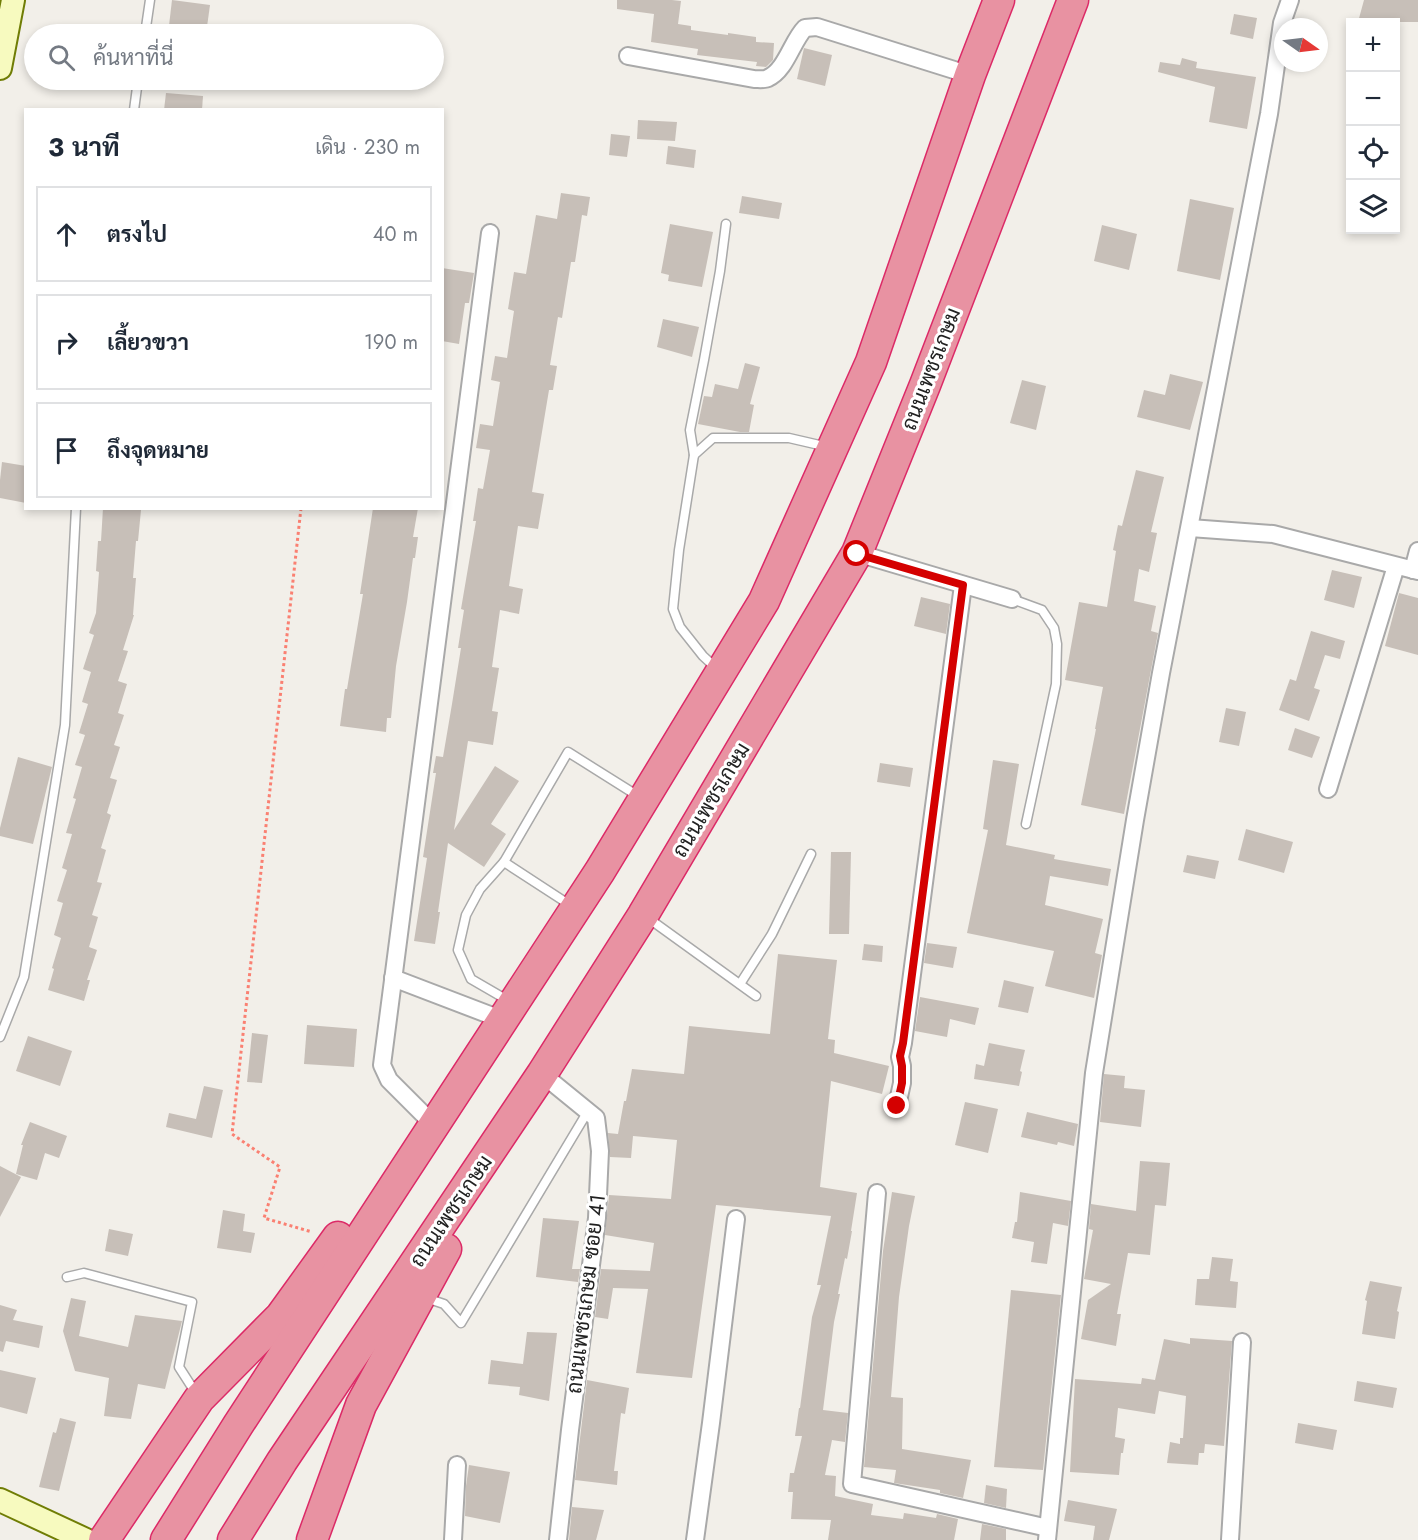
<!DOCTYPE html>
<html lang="th">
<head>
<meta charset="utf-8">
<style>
	body { margin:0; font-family:Jost,Sarabun,sans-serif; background:#f2f2f3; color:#1f2937 }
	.controls { position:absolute; right:18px; top:18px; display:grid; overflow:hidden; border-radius:0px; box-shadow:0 3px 9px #0003 }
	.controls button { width:54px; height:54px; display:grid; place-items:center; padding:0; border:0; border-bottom:2px solid #e0e1e3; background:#fff; color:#1f2937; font:30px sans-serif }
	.compass { position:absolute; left:1274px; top:18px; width:54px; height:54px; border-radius:50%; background:#fff; box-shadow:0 3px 9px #0003; rotate:104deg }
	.stop { position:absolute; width:18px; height:18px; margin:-14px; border:4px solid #d40000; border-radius:50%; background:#fff }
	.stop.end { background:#d40000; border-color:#fff; box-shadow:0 2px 6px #0008 }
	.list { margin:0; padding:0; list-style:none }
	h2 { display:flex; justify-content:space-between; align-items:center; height:78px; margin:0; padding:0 24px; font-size:26px }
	h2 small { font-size:20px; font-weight:400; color:#747a83 }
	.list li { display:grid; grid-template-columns:39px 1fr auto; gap:18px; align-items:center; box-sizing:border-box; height:96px; margin:0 12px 12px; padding:0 12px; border:2px solid #e0e1e3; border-radius:0px }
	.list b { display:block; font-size:22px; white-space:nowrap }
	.list em { font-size:20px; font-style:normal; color:#747a83 }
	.icon { flex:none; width:33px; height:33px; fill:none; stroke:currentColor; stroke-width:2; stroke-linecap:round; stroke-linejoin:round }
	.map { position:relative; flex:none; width:1418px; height:1540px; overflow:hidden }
	.search { position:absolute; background:#fff; box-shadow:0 3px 9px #0003; left:24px; top:24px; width:420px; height:66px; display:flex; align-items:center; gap:15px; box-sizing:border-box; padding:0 21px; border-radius:33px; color:#747a83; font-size:22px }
	.panel { position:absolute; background:#fff; box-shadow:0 3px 9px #0003; left:24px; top:108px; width:420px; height:402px; border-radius:0px }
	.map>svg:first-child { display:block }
	.building { fill:#c7bfb8 }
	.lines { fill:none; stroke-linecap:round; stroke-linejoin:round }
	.lane-casing { stroke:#a9a9a9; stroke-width:11 }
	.street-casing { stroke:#a9a9a9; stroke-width:20 }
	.secondary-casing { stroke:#707d05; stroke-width:26 }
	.highway-casing { stroke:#dc2a67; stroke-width:33 }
	.path { stroke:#fa8072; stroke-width:3; stroke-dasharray:3 3; stroke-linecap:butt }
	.lane { stroke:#fff; stroke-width:8 }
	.street { stroke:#fff; stroke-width:16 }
	.secondary { stroke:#f7fabf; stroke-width:22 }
	.highway { stroke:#e892a2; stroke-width:30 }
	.route { stroke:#d40000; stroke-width:8 }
	.labels { text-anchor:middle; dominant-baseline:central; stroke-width:6; stroke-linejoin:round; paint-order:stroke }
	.street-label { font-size:21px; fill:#222; stroke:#fff }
</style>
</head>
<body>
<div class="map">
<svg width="1418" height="1540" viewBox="0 0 1418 1540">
	<rect width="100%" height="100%" fill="#f2efe9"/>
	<!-- building -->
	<g class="building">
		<path d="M172,0L210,5L206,34H168Z"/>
		<path d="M617,0H672L681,1L678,24L691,26V30L728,35V33L756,37V42L774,43L773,60L766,67L756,66L757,62L697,55L698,49L651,42L654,14L617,9Z"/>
		<path d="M1364,0H1418V22H1358Z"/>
		<path d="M1234,14L1257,18L1253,39L1230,34Z"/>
		<path d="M804,48L832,55L825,86L797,79Z"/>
		<path d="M1182,58L1197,62L1196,68L1256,77L1247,129L1209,122L1215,87L1158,72L1160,62L1180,65Z"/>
		<path d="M166,93L203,96L202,110H164Z"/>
		<path d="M638,120L677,122L675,141L637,139Z"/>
		<path d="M611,134L630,136L627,157L609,155Z"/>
		<path d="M668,146L696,150L694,168L666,164Z"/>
		<path d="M561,193L590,197L587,216L582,215L575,262H571L562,318L558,317L550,365L557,366L553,390H549L532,492L544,494L538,529L518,526L509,586L523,589L519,614L500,610L492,667L499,668L492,711L498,712L493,745L468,741L454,830L495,766L519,781L491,824L506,834L484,867L448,843L438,912H440L435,944L414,941L427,858L423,857L436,773H433L436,756L443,757L452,704L461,648H458L464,610L461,609L476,521H473L478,488L483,489L490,450L476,448L480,424L493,426L500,382L491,380L495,356L507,358L514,311L508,309L514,272L526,274L536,215L557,219Z"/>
		<path d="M742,196L782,203L779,219L739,213Z"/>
		<path d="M1190,199L1234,208L1220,280L1177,271Z"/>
		<path d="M670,224L713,232L702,287L668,281L669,275L661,273Z"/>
		<path d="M1102,225L1137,234L1129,270L1094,261Z"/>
		<path d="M442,268L474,273L469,303H465L459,344L442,341Z"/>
		<path d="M663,319L699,327L692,357L657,347Z"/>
		<path d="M745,363L760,367L750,404L754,405L749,432H740L698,424L704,396L712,397L715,384L738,389Z"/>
		<path d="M1170,374L1203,382L1190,430L1137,417L1144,390L1165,395Z"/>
		<path d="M1022,380L1046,386L1036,430L1010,423Z"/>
		<path d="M2,462L26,466V503L0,498V480Z"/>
		<path d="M1136,470L1164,477L1151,532L1157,533L1149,572L1139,569L1134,601L1156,606L1151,631L1158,633L1124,814L1081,805L1096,729H1095L1103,687L1065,680L1079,602L1107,607L1116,551L1113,550L1118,525L1122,526Z"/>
		<path d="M103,508H139V510H141L138,541H136L133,578H136L133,615H134L123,650L128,651L118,681L127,684L118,713L124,715L114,745L120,747L110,778L117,780L107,813L111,815L101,848L106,850L97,882L102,883L92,915L98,917L89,947L97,950L87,980H90L84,1001L48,990L54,969L52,968L61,938L54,935L63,903L57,901L67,870L62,868L72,834L66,833L76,799L73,798L82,767L75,765L85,735L79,733L88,704L82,702L91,672L83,669L94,635L89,633L96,613L99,572L96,571L98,541H101Z"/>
		<path d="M373,508H418L413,537H418L415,558H413L407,602L396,666L391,718H387L386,732L340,726L345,689H347L363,594H360Z"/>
		<path d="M1332,570L1362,577L1354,608L1324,600Z"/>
		<path d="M1399,593L1418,598V655L1385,646Z"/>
		<path d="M921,597L950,604L946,634L914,626Z"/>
		<path d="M1311,631L1345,641L1340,659L1325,655L1314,688L1320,690L1309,721L1279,710L1290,679L1296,681Z"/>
		<path d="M1226,708L1246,712L1239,746L1219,742Z"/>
		<path d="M1295,728L1320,737L1312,758L1288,750Z"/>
		<path d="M18,757L52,767L33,844L0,836V828Z"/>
		<path d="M993,760L1019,764L1006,845L1055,855L1054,859L1111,869L1108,886L1050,876L1045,905L1103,919L1095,953L1102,955L1094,998L1045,986L1054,951L967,933L988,830L983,829Z"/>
		<path d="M880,763L913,768L910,787L877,782Z"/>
		<path d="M1246,829L1293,842L1284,873L1238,860Z"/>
		<path d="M831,852H851L849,934H829Z"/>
		<path d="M1187,855L1219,861L1215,879L1183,872Z"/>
		<path d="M927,943L957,947L953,968L924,963Z"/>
		<path d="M864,944L883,946L882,962L862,960Z"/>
		<path d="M778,954L837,960L828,1039L835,1040L834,1053L889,1066L882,1094L831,1081L820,1187L857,1193L851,1231H852L847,1259L845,1258L838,1294H840L834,1322L823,1410L848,1413L845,1442L832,1440L825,1475L836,1476L835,1496L873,1504L871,1515L903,1519L904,1513L936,1518L937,1514L958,1519L954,1540H828L831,1520L791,1519L793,1492H788L790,1473H794L802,1436H795L799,1408H800L812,1317L821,1285H817L831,1216L716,1205L692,1378L636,1373L648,1289L613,1288L608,1319L595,1317L601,1269L650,1271L654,1243L605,1235L609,1195L671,1199L677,1140L633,1136L631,1158L610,1157L608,1133L618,1134L624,1101H626L632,1069L684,1074L689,1026L770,1034Z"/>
		<path d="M1004,980L1034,987L1028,1013L998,1007Z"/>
		<path d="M920,997L979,1008L975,1025L950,1019L947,1037L915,1031Z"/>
		<path d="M307,1025L357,1029L354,1067L304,1064Z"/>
		<path d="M252,1033L268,1035L262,1083L247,1082Z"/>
		<path d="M28,1036L72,1051L60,1086L16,1071Z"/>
		<path d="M989,1043L1025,1050L1020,1071L1022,1072L1019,1086L974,1079L976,1064L984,1066Z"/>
		<path d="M1104,1074L1125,1076L1124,1088L1145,1090L1141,1127L1100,1122Z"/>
		<path d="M204,1086L223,1090L212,1138L166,1127L169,1113L196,1119Z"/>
		<path d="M965,1102L998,1109L988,1153L955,1145Z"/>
		<path d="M1027,1112L1078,1124L1074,1146L1058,1142L1057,1145L1021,1137Z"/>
		<path d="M30,1122L67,1136L59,1158L45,1153L37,1180L16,1174L23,1145H21Z"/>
		<path d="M1140,1161L1170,1163L1166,1206L1155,1205L1150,1255L1128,1253L1117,1314H1121L1116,1346L1081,1339L1088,1300L1111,1284L1084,1279L1093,1230L1089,1229L1091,1204L1136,1211Z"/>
		<path d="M0,1166L21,1177L0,1217Z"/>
		<path d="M892,1192L915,1196L909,1226L899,1297L891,1397L903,1398L902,1449L971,1460L963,1498L940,1493V1490L894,1483L896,1470L864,1467L883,1251Z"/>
		<path d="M1020,1192L1071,1201L1068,1226L1053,1223L1047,1264L1031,1262L1034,1242L1012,1238L1015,1222H1017Z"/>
		<path d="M223,1210L245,1214L243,1231L255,1233L251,1253L217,1248Z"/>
		<path d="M543,1218L579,1221L572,1269H580L578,1282L536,1277Z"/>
		<path d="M109,1229L133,1234L128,1256L105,1251Z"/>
		<path d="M1212,1257L1233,1259L1230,1281L1238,1282L1236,1308L1195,1305L1197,1279H1209Z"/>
		<path d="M1370,1281L1402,1287L1397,1311L1399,1312L1395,1339L1362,1334L1367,1301L1365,1300Z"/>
		<path d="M1011,1290L1061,1295L1043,1470L994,1467Z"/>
		<path d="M71,1298L86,1301L79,1336L128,1347L135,1315L182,1321L165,1389L138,1384L131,1419L104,1416L109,1378L75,1371L63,1331Z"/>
		<path d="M0,1305L17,1310L13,1320L43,1326L39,1348L6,1341L3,1352L0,1351Z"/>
		<path d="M527,1332L557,1333L549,1401L519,1395L520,1387L488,1384L491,1360L523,1364Z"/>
		<path d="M1190,1338L1232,1341L1224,1446L1205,1444L1204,1453H1199L1198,1465L1167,1463L1170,1442L1180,1444V1438H1183L1186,1396L1159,1391L1155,1414L1118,1408L1115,1437L1125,1439L1123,1453H1121L1119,1475L1070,1472L1075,1379L1141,1384L1142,1378L1155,1380L1164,1339L1190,1344Z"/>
		<path d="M0,1370L36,1378L27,1414L0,1407Z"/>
		<path d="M587,1380L629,1388L625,1414L621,1413L614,1471H618L617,1485L575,1480Z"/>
		<path d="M1357,1381L1397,1388L1393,1408L1354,1401Z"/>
		<path d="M60,1418L76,1422L59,1491L39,1487L53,1432L56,1433Z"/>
		<path d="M1298,1423L1337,1430L1333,1450L1295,1443Z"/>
		<path d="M469,1465L510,1472L500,1523L465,1516L466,1486Z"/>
		<path d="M986,1485L1007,1489L1006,1508L984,1503Z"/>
		<path d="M1068,1500L1117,1509L1109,1540H1093L1095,1526L1064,1521Z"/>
		<path d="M572,1507L604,1510L596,1540H569Z"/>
		<path d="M982,1524L1006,1529V1540H980Z"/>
	</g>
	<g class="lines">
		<defs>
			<g id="lane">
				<path d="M145,34L150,0"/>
				<path d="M134,110L138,80"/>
				<path d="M694,455L690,430L704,360L720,271L726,224"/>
				<path d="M1012,599L1042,610L1054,628L1057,644L1056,684L1026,824"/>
				<path d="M716,668L703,656L680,627L673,609L679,550L694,455L713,438H789L828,447"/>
				<path d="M504,862L480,889L466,915L458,950L471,979L509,1001"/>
				<path d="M570,905L504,862L568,752L638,796"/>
				<path d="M648,918L756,996"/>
				<path d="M740,984L772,934L811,854"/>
				<path d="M0,1037L24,977L65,725L76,508"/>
				<path d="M67,1277L84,1273L192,1302L179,1367L197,1395"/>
				<path d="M426,1298L444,1304L461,1323L588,1111"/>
			</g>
			<g id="street">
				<path d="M628,56L754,79C759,79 765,80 768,78C786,70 792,41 805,28L817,27L970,75"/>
				<path d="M1190,528L1273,534L1418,571"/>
				<path d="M857,553L1012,599"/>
				<path d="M1413,570L1418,551"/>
				<path d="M1328,789L1396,566"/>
				<path d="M393,978L503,1020"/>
				<path d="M542,1074L596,1118L600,1151L597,1218L570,1430L558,1540"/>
				<path d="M897,1106L902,1083V1066L900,1057L903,1043L963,585"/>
				<path d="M434,1125L389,1080L382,1065L490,233"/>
				<path d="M877,1193L852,1484L1048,1528"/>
				<path d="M453,1540L457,1465"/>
				<path d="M695,1540L711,1423L736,1219"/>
				<path d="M1047,1540L1094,1073L1135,820L1161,673L1269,114L1282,23L1290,0"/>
				<path d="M1230,1540L1242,1342"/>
			</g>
			<g id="secondary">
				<path d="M0,68L13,0"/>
				<path d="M0,1500L86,1540"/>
			</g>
			<g id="highway">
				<path d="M104,1540L199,1399L281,1316L338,1237"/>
				<path d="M166,1540L238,1425L600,871L764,601L871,362L970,75L999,0"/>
				<path d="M233,1540L282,1461L542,1074L643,915L857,553L925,385L1073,0"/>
				<path d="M312,1540L361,1405L446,1249"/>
			</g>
		</defs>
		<!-- lane casing -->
		<use href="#lane" class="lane-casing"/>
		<!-- street casing -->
		<use href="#street" class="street-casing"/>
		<!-- secondary casing -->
		<use href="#secondary" class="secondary-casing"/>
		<!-- highway casing -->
		<use href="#highway" class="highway-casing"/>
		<!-- path -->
		<path class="path" d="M301,508L232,1134L280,1167L264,1218L312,1232"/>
		<!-- lane -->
		<use href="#lane" class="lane"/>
		<!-- street -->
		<use href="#street" class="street"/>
		<!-- secondary -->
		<use href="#secondary" class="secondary"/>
		<!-- highway -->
		<use href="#highway" class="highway"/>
	</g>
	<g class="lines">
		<!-- route -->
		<path class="route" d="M857,554L963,585L903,1043L900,1056L902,1066V1083L897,1106"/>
	</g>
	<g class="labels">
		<!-- street labels -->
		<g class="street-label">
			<text transform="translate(931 369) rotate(-69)">ถนนเพชรเกษม</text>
			<text transform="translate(711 800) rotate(-59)">ถนนเพชรเกษม</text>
			<text transform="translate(451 1211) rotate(-56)">ถนนเพชรเกษม</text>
			<text transform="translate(586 1294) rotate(-83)">ถนนเพชรเกษม ซอย 41</text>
		</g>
	</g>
</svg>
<div class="controls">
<button>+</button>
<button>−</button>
<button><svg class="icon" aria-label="locate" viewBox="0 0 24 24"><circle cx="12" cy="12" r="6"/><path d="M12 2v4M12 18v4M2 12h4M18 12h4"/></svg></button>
<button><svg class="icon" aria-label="layers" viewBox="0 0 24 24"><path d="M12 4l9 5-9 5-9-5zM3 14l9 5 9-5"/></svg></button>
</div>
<svg class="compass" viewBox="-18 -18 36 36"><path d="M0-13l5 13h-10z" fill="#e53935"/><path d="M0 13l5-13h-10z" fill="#747a83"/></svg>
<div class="stop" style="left:857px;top:554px"></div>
<div class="stop end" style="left:897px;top:1106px"></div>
<div class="search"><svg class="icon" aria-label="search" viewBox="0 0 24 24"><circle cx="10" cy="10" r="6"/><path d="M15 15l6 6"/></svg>ค้นหาที่นี่</div>
<section class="panel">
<h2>3 นาที<small>เดิน · 230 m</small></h2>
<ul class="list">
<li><svg class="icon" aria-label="ahead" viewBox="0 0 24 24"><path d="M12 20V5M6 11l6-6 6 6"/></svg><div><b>ตรงไป</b></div><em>40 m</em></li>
<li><svg class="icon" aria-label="right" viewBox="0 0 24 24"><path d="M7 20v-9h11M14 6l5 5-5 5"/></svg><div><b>เลี้ยวขวา</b></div><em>190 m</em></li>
<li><svg class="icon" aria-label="arrive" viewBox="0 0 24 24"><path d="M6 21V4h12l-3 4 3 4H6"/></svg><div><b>ถึงจุดหมาย</b></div></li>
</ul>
</section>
</div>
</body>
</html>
